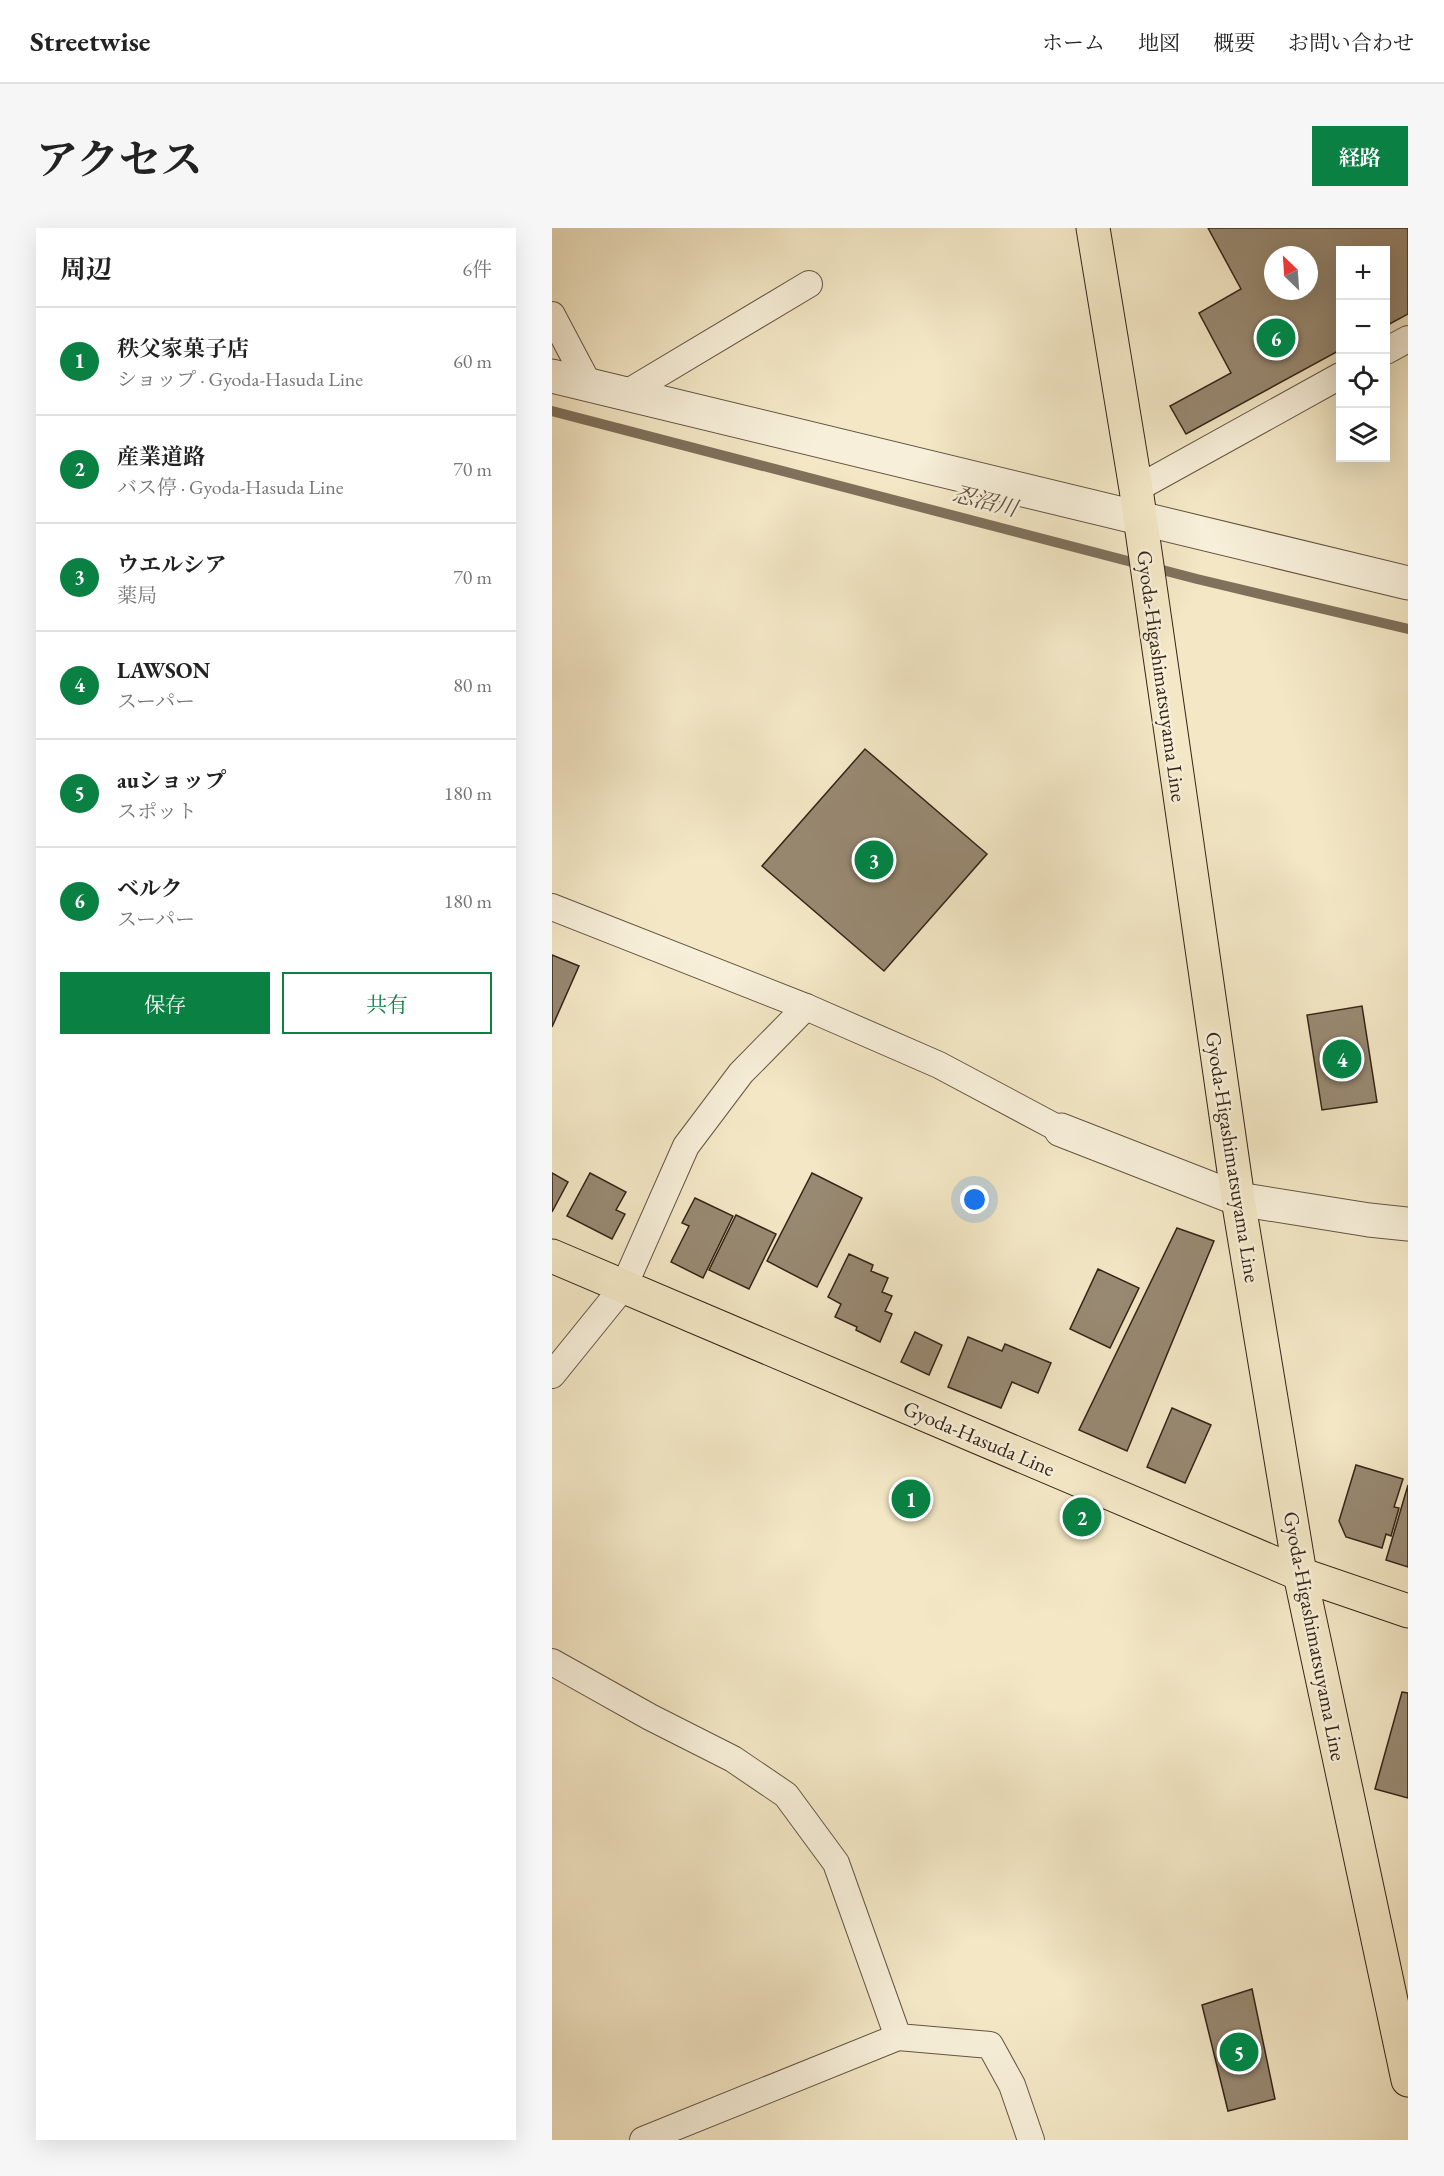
<!DOCTYPE html>
<html lang="ja">
<head>
<meta charset="utf-8">
<style>
	body { margin:0; font-family:"EB Garamond","Noto Serif JP",serif; background:#f6f6f6; color:#222 }
	.controls { position:absolute; right:18px; top:18px; display:grid; overflow:hidden; border-radius:0px; box-shadow:0 6px 24px #0002 }
	.controls button { width:54px; height:54px; display:grid; place-items:center; padding:0; border:0; border-bottom:2px solid #e0e0e0; background:#fff; color:#222; font:30px sans-serif }
	.compass { position:absolute; left:712px; top:18px; width:54px; height:54px; border-radius:50%; background:#fff; box-shadow:0 6px 24px #0002; rotate:335deg }
	.you { position:absolute; left:423px; top:972px; width:21px; height:21px; margin:-15px; border:4px solid #fff; border-radius:50%; background:#1a73e8; box-shadow:0 0 0 9px #1a73e833 }
	.badge { display:grid; place-items:center; width:39px; height:39px; border-radius:50%; background:#0b8043; color:#fff; font-size:20px; font-weight:700 }
	.pin { position:absolute; translate:-50% -50%; border:3px solid #fff; box-shadow:0 2px 6px #0006 }
	.list { margin:0; padding:0; list-style:none }
	h2 { display:flex; justify-content:space-between; align-items:center; height:78px; margin:0; padding:0 24px; font-size:26px }
	h2 small { font-size:20px; font-weight:400; color:#767676 }
	.list li { display:grid; grid-template-columns:39px 1fr auto; gap:18px; align-items:center; box-sizing:border-box; height:108px; padding:0 24px; border-top:2px solid #e0e0e0 }
	.list b { display:block; font-size:22px; white-space:nowrap }
	.list p { margin:0; font-size:20px; white-space:nowrap; color:#767676 }
	.list em { font-size:20px; font-style:normal; color:#767676 }
	.actions { display:flex; gap:12px; padding:18px 24px }
	.actions a { flex:1; padding:14px 0; border:2px solid #0b8043; border-radius:0px; text-align:center; font-size:21px; color:#0b8043 }
	.actions .main { background:#0b8043; color:#fff }
	.icon { flex:none; width:33px; height:33px; fill:none; stroke:currentColor; stroke-width:2; stroke-linecap:round; stroke-linejoin:round }
	.map { position:relative; flex:none; width:856px; height:1912px; overflow:hidden; border-radius:0px }
	header { display:flex; align-items:center; gap:36px; box-sizing:border-box; height:84px; padding:0 30px; background:#fff; border-bottom:2px solid #e0e0e0 }
	header strong { font-size:28px }
	nav { display:flex; gap:33px; margin-inline-start:auto; font-size:21px }
	.intro { display:flex; align-items:center; justify-content:space-between; box-sizing:border-box; height:144px; padding:0 36px }
	h1 { margin:0; font-size:42px }
	.button { padding:15px 27px; border-radius:0px; background:#0b8043; color:#fff; font-size:21px; font-weight:700 }
	main { display:flex; gap:36px; padding:0 36px }
	aside { flex:1; background:#fff; border-radius:0px; box-shadow:0 6px 24px #0002 }
	.map>svg:first-child { display:block }
	.lines { fill:none; stroke-linecap:round; stroke-linejoin:round }
	.stream { stroke:#80715c; stroke-width:10 }
	.building { fill:#988972; stroke:#352418; stroke-width:1.5; fill-rule:evenodd }
	.minor-casing { stroke:#645543; stroke-width:28 }
	.tertiary-casing { stroke:#645543; stroke-width:35 }
	.primary-casing { stroke:#352418; stroke-width:35 }
	.minor { stroke:#f7efd9; stroke-width:26 }
	.tertiary { stroke:#f7efd9; stroke-width:33 }
	.primary { stroke:#f3e7c5; stroke-width:33 }
	.labels { text-anchor:middle; dominant-baseline:central; stroke-width:5; stroke-linejoin:round; paint-order:stroke }
	.street-label { font-size:21px; fill:#352418; stroke:#f7efd9 }
	.water-label { font-size:22px; font-style:italic; fill:#615140; stroke:#f7efd9 }
</style>
</head>
<body>
<header>
<strong>Streetwise</strong>
<nav><a>ホーム</a><a>地図</a><a>概要</a><a>お問い合わせ</a></nav>
</header>
<div class="intro"><h1>アクセス</h1><a class="button">経路</a></div>
<main>
<aside>
<h2>周辺<small>6件</small></h2>
<ul class="list">
<li><span class="badge">1</span><div><b>秩父家菓子店</b><p>ショップ · Gyoda-Hasuda Line</p></div><em>60 m</em></li>
<li><span class="badge">2</span><div><b>産業道路</b><p>バス停 · Gyoda-Hasuda Line</p></div><em>70 m</em></li>
<li><span class="badge">3</span><div><b>ウエルシア</b><p>薬局</p></div><em>70 m</em></li>
<li><span class="badge">4</span><div><b>LAWSON</b><p>スーパー</p></div><em>80 m</em></li>
<li><span class="badge">5</span><div><b>auショップ</b><p>スポット</p></div><em>180 m</em></li>
<li><span class="badge">6</span><div><b>ベルク</b><p>スーパー</p></div><em>180 m</em></li>
</ul>
<div class="actions"><a class="main">保存</a><a>共有</a></div>
</aside>
<div class="map">
<svg width="856" height="1912" viewBox="0 0 856 1912">
	<rect width="100%" height="100%" fill="#f3e7c5"/>
	<filter id="stains"><feTurbulence type="fractalNoise" baseFrequency=".00333" numOctaves="4"/><feColorMatrix values="0 0 0 0 .2 0 0 0 0 .09 0 0 0 0 .02 0 0 0 .5 -.17"/></filter>
	<radialGradient id="worn" r=".72"><stop offset=".6" stop-color="#630" stop-opacity="0"/><stop offset="1" stop-color="#630" stop-opacity=".3"/></radialGradient>
	<g class="lines">
		<!-- stream -->
		<path class="stream" d="M0,183L645,351L856,401"/>
	</g>
	<!-- building -->
	<g class="building">
		<path d="M656,0H856V86L834,98V22H788V122L634,206L618,178L679,145L647,85L689,61ZM721,27H757V63H721Z"/>
		<path d="M313,521L435,626L332,743L210,638Z"/>
		<path d="M0,727L27,738L0,799Z"/>
		<path d="M810,778L825,874L770,882L755,787Z"/>
		<path d="M0,945L16,954L0,984Z"/>
		<path d="M38,945L74,964L64,982L73,986L60,1011L15,988Z"/>
		<path d="M260,945L310,970L265,1059L215,1033Z"/>
		<path d="M143,970L181,988L151,1050L119,1034L137,998L130,995Z"/>
		<path d="M184,987L224,1006L197,1061L157,1042Z"/>
		<path d="M625,1000L662,1013L575,1223L527,1202Z"/>
		<path d="M297,1026L321,1037L319,1043L336,1050L330,1064L340,1068L333,1083L340,1086L328,1114L304,1102L305,1099L283,1089L289,1076L276,1069Z"/>
		<path d="M546,1041L587,1060L558,1120L518,1101Z"/>
		<path d="M363,1104L390,1117L377,1147L349,1134Z"/>
		<path d="M416,1109L450,1123L453,1116L499,1135L486,1165L460,1154L449,1180L396,1159Z"/>
		<path d="M620,1180L659,1197L633,1255L595,1239Z"/>
		<path d="M804,1237L851,1251L842,1279L847,1280L839,1308L834,1306L830,1320L794,1309L787,1293Z"/>
		<path d="M856,1257V1339L834,1332Z"/>
		<path d="M850,1464L856,1465V1570L823,1561Z"/>
		<path d="M700,1761L723,1871L676,1883L650,1777Z"/>
	</g>
	<g class="lines">
		<defs>
			<g id="minor">
				<path d="M0,87L37,157"/>
				<path d="M834,123L856,111"/>
				<path d="M73,166L257,56"/>
				<path d="M584,261L788,148"/>
				<path d="M0,679L254,779L387,837L509,902"/>
				<path d="M0,1147L72,1058L134,918L189,845L254,779"/>
				<path d="M0,1434L98,1489L181,1531L234,1567L284,1635L346,1809L438,1817L460,1857L479,1912"/>
				<path d="M91,1912L346,1809"/>
			</g>
			<g id="tertiary">
				<path d="M0,148L856,355"/>
				<path d="M509,902L686,971L817,992L856,996"/>
			</g>
			<g id="primary">
				<path d="M541,0L584,261L686,971L748,1346L856,1852"/>
				<path d="M0,1028L748,1346L856,1383"/>
			</g>
		</defs>
		<!-- minor casing -->
		<use href="#minor" class="minor-casing"/>
		<!-- tertiary casing -->
		<use href="#tertiary" class="tertiary-casing"/>
		<!-- primary casing -->
		<use href="#primary" class="primary-casing"/>
		<!-- minor -->
		<use href="#minor" class="minor"/>
		<!-- tertiary -->
		<use href="#tertiary" class="tertiary"/>
		<!-- primary -->
		<use href="#primary" class="primary"/>
	</g>
	<g class="labels">
		<!-- street labels -->
		<g class="street-label">
			<text transform="translate(610 448) rotate(82)">Gyoda-Higashimatsuyama Line</text>
			<text transform="translate(681 929) rotate(81)">Gyoda-Higashimatsuyama Line</text>
			<text transform="translate(427 1210) rotate(23)">Gyoda-Hasuda Line</text>
			<text transform="translate(763 1408) rotate(79)">Gyoda-Higashimatsuyama Line</text>
		</g>
		<!-- water labels -->
		<g class="water-label">
			<text transform="translate(433 273) rotate(14)">忍沼川</text>
		</g>
	</g>
	<rect width="100%" height="100%" filter="url(#stains)"/>
	<rect width="100%" height="100%" fill="url(#worn)"/>
</svg>
<div class="controls">
<button>+</button>
<button>−</button>
<button><svg class="icon" aria-label="locate" viewBox="0 0 24 24"><circle cx="12" cy="12" r="6"/><path d="M12 2v4M12 18v4M2 12h4M18 12h4"/></svg></button>
<button><svg class="icon" aria-label="layers" viewBox="0 0 24 24"><path d="M12 4l9 5-9 5-9-5zM3 14l9 5 9-5"/></svg></button>
</div>
<svg class="compass" viewBox="-18 -18 36 36"><path d="M0-13l5 13h-10z" fill="#e53935"/><path d="M0 13l5-13h-10z" fill="#767676"/></svg>
<div class="you"></div>
<div class="pin badge" style="left:359px;top:1271px">1</div>
<div class="pin badge" style="left:530px;top:1289px">2</div>
<div class="pin badge" style="left:322px;top:632px">3</div>
<div class="pin badge" style="left:790px;top:831px">4</div>
<div class="pin badge" style="left:687px;top:1824px">5</div>
<div class="pin badge" style="left:724px;top:110px">6</div>
</div>
</main>
</body>
</html>
